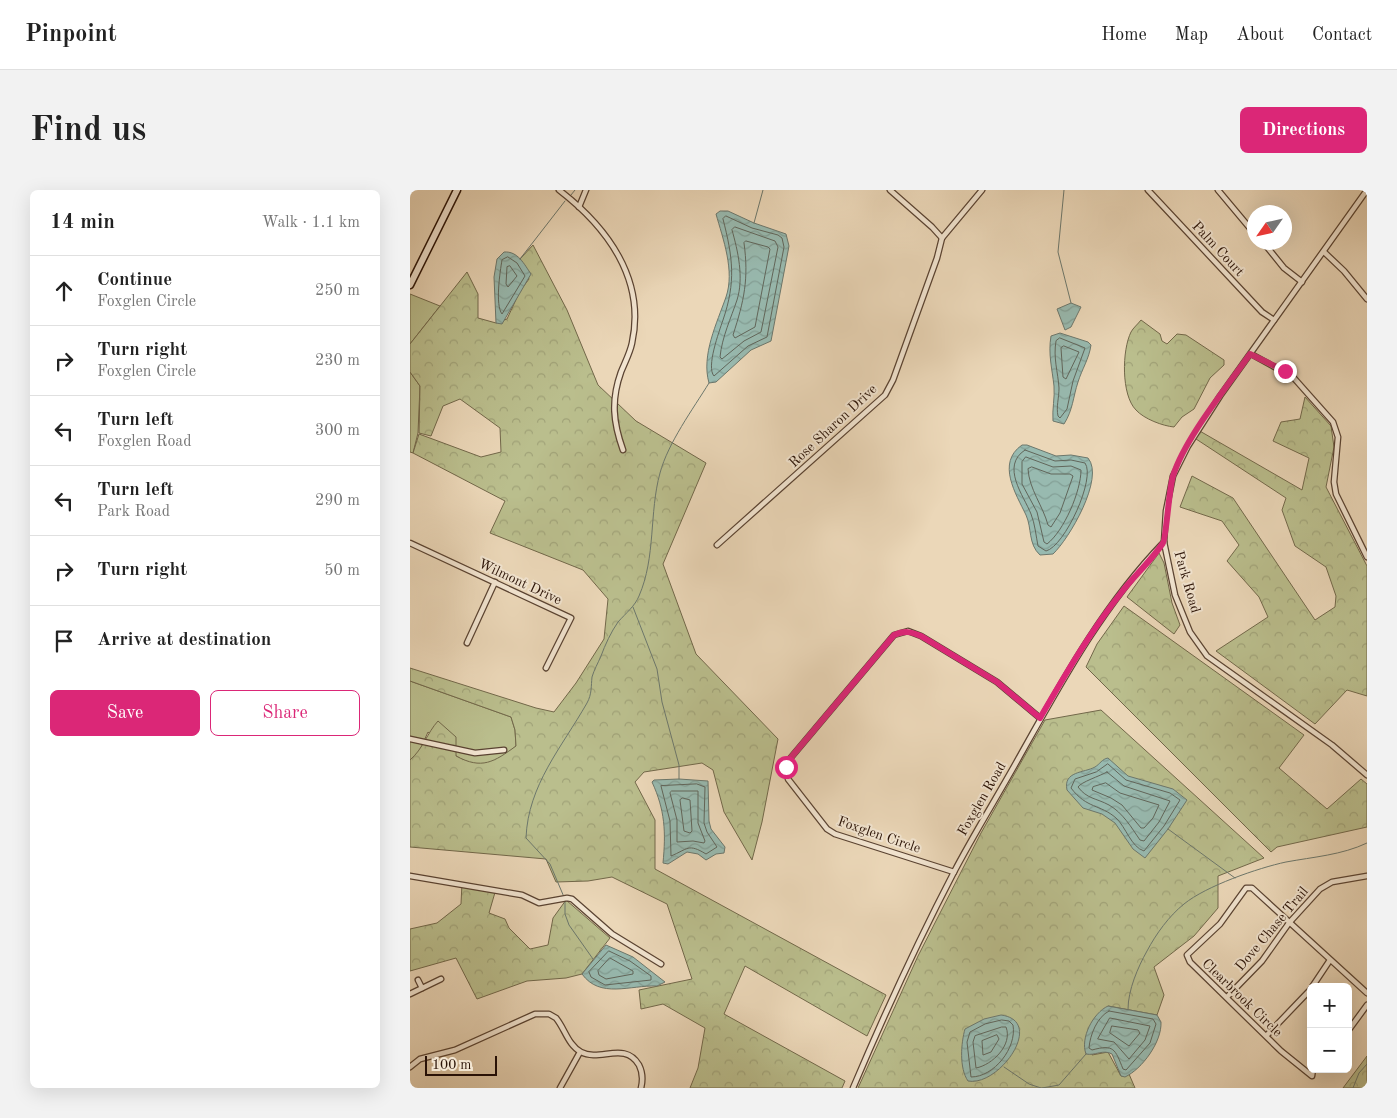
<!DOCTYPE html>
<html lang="en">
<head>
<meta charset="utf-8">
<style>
	body { margin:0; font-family:"Old Standard TT",serif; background:#f2f2f2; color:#222 }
	.controls { position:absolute; right:15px; bottom:15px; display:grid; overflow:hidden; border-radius:8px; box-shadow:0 5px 20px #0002 }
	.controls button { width:45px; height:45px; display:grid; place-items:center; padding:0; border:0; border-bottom:1px solid #e0e0e0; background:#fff; color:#222; font:25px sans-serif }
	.compass { position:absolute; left:837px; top:15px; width:45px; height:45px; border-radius:50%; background:#fff; box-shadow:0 5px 20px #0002; rotate:236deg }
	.scale { position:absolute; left:15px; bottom:12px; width:72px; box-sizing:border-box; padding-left:5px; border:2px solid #2a1206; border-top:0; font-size:14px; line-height:18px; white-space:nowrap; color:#2a1206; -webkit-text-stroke:4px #f2e5d1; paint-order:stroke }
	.stop { position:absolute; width:15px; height:15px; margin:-11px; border:4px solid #db2777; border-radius:50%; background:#fff }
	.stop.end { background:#db2777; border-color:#fff; box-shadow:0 1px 5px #0008 }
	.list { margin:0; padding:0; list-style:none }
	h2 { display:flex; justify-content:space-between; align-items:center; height:65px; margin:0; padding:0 20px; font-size:21px }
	h2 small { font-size:16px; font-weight:400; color:#767676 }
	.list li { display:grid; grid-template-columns:32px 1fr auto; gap:15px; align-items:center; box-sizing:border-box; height:70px; padding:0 20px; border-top:1px solid #e0e0e0 }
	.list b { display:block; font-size:19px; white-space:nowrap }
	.list p { margin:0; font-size:16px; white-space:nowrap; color:#767676 }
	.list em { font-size:16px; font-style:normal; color:#767676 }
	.actions { display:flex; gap:10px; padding:15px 20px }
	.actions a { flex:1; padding:11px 0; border:1px solid #db2777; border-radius:8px; text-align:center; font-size:18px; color:#db2777 }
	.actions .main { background:#db2777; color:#fff }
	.icon { flex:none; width:28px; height:28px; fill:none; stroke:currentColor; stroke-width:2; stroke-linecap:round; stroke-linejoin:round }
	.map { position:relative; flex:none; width:957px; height:898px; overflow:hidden; border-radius:8px }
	header { display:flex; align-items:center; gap:30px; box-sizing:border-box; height:70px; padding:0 25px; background:#fff; border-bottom:1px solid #e0e0e0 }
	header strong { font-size:24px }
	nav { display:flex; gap:28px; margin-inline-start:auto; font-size:18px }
	.intro { display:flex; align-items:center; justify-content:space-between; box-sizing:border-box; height:120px; padding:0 30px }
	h1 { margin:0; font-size:35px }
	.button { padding:12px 22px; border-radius:8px; background:#db2777; color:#fff; font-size:18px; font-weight:700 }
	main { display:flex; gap:30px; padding:0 30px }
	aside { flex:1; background:#fff; border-radius:8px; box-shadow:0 5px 20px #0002 }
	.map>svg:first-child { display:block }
	.green { fill:#babe8d; stroke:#72684a }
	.forest { fill:url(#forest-crowns); stroke:#72684a }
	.water { fill:url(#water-waves); stroke:#6c776c }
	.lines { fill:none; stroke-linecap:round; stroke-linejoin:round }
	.shore { stroke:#61665b; stroke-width:1 }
	.stream { stroke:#6c776c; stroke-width:1 }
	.street-casing { stroke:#5a4332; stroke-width:7 }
	.secondary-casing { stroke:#2a1206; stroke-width:9 }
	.street { stroke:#f2e5d1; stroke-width:4.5 }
	.secondary { stroke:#f2e5d1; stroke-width:6 }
	.route { stroke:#db2777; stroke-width:6 }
	.labels { text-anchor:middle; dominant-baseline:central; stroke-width:4; stroke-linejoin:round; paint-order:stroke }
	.street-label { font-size:14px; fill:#2a1206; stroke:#f2e5d1 }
</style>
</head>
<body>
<header>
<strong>Pinpoint</strong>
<nav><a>Home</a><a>Map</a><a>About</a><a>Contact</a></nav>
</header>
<div class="intro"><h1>Find us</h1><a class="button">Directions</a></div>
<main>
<aside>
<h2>14 min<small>Walk · 1.1 km</small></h2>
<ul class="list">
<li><svg class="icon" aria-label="ahead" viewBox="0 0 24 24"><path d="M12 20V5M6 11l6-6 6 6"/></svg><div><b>Continue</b><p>Foxglen Circle</p></div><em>250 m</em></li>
<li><svg class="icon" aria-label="right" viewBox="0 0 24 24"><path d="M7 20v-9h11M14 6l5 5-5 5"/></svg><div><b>Turn right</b><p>Foxglen Circle</p></div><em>230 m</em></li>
<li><svg class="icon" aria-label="left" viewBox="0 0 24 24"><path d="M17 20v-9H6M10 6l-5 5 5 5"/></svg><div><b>Turn left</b><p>Foxglen Road</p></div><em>300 m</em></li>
<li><svg class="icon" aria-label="left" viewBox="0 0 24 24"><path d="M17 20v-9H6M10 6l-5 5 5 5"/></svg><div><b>Turn left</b><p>Park Road</p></div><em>290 m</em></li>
<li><svg class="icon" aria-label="right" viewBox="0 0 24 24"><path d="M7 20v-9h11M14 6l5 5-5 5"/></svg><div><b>Turn right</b></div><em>50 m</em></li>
<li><svg class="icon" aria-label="arrive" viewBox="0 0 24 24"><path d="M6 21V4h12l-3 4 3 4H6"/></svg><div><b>Arrive at destination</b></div></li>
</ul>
<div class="actions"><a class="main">Save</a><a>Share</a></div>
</aside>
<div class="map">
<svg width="957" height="898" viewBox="0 0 957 898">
	<defs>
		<pattern id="forest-crowns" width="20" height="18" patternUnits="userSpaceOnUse" patternTransform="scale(1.25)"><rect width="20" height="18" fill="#babe8d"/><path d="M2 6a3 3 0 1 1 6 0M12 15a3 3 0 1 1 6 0" fill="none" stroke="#a0a278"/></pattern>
		<pattern id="water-waves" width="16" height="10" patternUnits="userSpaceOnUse" patternTransform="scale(1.25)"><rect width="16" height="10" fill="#98bab0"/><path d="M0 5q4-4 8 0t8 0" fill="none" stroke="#839f96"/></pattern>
	</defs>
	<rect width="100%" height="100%" fill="#ebd7b8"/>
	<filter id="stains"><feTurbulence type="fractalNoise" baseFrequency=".004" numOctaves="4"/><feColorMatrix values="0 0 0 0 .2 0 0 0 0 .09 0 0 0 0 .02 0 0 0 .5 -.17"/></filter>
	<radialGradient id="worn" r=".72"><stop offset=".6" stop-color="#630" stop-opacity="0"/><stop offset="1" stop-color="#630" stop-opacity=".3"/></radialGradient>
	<!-- green -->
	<g class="green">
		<path d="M0,104L30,116L0,154Z"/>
		<path d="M0,182L10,196L8,243L3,263L0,262Z"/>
		<path d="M0,491L101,527L105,540L106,556C100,561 91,571 83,573C56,581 36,558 18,542L9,562L0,570Z"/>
	</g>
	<!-- forest -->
	<g class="forest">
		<path d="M123,55L157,120L188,195L226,231L296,273L253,374L286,464L368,549L352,632L342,670L314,622L303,580L292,573L234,582L225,592L245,630V679L476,805L457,846L335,776L314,824L435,891L432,898H280L288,878L295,838L253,814L231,819L229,800L282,789L257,714L202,687L178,691L146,692L136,669L0,657V570C13,559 17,543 28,531L46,547V566C72,580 84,572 106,556L105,540L101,527L0,491V478L126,518L144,522L166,493L194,449L198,409L173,380L80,343L95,311L3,263L9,244L71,267L91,262L90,238L50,209L33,216L21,246L9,243L10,196L0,182V154L57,82L68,104V128L86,133L97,129L110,101L119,89L110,69Z"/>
		<path d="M731,130L750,144L752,151L757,154L767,144L776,145L814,170V175L800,188L784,219L772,227L764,237C753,236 734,229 726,220C711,205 712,160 721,142C723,138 728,134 731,130Z"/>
		<path d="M895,207L921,236L924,257L916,297L957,376V506L937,500L905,534L806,461L858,427L849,407L817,371L829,355L812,331L770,317L782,286L823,308L905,430L925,417L926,406L916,377L885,356L872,320L876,308L783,247L788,240L892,300L899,268L863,251L871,232L890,229Z"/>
		<path d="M749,363L754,373L762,413L770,435L764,444L717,407Z"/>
		<path d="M714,416L894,545L869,578L917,619L951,589L957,594V637L867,657L861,662L676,477L687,454Z"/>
		<path d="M691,520L854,668L808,686V718L784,746L744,777L754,805L747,825L698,816L682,865L698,862L711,886L719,884L725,898H448L508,766L571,643L635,530Z"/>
		<path d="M52,693L86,699L79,723L95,729L99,738L120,759L138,755L143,728L156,710L200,748L172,784L156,788L117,791L67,809L46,768L0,781V739L27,733L51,714Z"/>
		<path d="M957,866V898H933Z"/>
	</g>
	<!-- water -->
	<g class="water">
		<path d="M310,21H318L344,33L376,44L379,56L361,151L341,160L306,192L299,193C291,165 307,133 316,107C325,81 313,49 306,24Z"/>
		<path d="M94,62C108,61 114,74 121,84L92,134L86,133L84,87L87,69Z"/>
		<path d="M661,113L671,117L661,137L655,140L647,119Z"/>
		<path d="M650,143L678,152L681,155C679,169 672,179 668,192C663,207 663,220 654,234L643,231C642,219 645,208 644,196C642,178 638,164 641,146Z"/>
		<path d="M612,255H617L646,266L661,265L678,268C695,288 659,349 643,364L630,365C618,354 622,338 616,325C606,304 586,273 612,255Z"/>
		<path d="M698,568L718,586L763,599L777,610L758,639L735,668L723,659L705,633L692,624L673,618L657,600C653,581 674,583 685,577C690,574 692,569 698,568Z"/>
		<path d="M269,589L298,591L299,631L301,639L315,657L314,663L306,664L296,670L288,664L277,662L258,674L253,673C256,642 255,620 242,592L244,590Z"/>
		<path d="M196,755L223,767L255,792L247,796C220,795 190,809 172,784Z"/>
		<path d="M698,816L747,825L751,832C752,852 732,879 715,887L711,886L702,864C693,859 685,866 676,864C670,848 683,823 698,816Z"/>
		<path d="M591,825C636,831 589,897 558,891C549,878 551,853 555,839L574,829Z"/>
	</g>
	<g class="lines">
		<!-- shore -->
		<g class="shore">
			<path d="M316,26L342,38L368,45L372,48L374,57L357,147L338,156L304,186C296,177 309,142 313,130C326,92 323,68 313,29Z"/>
			<path d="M325,37L365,51L368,57L351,142L334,151L312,169L310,167C312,147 321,128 327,110C334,88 328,61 322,40Z"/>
			<path d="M336,51L358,57L360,59L345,137L325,148L323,145C334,111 339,89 334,53Z"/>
			<path d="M98,67L107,73L115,86L92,124C85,115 90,82 92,70Z"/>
			<path d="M100,76L107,86L98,97L96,94L97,77Z"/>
			<path d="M650,148L675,158L663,191L657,219L650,228L648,226C646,217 649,208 649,198C648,182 643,168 646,151Z"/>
			<path d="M654,156L669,162L656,189L653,187L651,158Z"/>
			<path d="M615,260L645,271L661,270L675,273C686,288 655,356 636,361L628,356C626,346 625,334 621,324C614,306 590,276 615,260Z"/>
			<path d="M616,267L643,277L661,276L671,280C671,301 654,341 637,354L634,352L627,322L612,294V272Z"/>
			<path d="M622,277L641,284H660L663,286L650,323L641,337L638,335C633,316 619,299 618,279Z"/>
			<path d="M698,574L716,590L760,603L770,610L754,636L734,661C721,657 716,637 706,628C690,614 677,619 661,598L665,589L686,582Z"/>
			<path d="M697,582L714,596L760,611L749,632L734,651L730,650C721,637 713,623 699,615C686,608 677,609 668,597C671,592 690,586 697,582Z"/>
			<path d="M696,593L710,603L749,615L743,628L734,638H731L712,615L701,608L682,600L683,597Z"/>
			<path d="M287,594L295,597L294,633L297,642L307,657L296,664C278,653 278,659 261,666L260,631L251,596Z"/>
			<path d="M262,601H288V633L295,651L294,653L283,651L267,652V630L260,603Z"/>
			<path d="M273,608L280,610L282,641L280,643L274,641L270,610Z"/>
			<path d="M199,761L220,771L241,786V790L195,795L181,787L179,782Z"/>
			<path d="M200,768L223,781V784L196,789L189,785L188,781Z"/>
			<path d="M699,821L743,829L746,834L740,853L716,880L713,879C705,859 704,854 682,860L679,858C680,845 687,827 699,821Z"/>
			<path d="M700,828L740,836L735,850L719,869L704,852L688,849Z"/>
			<path d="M592,830L599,831L603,835C607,858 584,887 561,887L557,852L560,842L575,834Z"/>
			<path d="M702,836L728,840L730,843L719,856L700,843Z"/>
			<path d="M592,837H596C603,855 582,875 566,878L563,852L565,846Z"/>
			<path d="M587,845L589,849L581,862L573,865L572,851Z"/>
		</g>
		<!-- stream -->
		<g class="stream">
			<path d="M654,0L648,62L661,113"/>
			<path d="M161,5L165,0"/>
			<path d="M344,33L353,0"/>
			<path d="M110,69L155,11"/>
			<path d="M223,417L247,479L252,512L269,575V589"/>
			<path d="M758,639L825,688"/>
			<path d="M154,707L140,674L116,648C118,595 152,557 177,513C182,504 181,496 182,487C184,480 188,473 191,466C195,455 201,442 208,432C216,423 225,416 229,406C246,367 239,323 250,283C258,253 283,219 299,193"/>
			<path d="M155,711V724L159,735L183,769"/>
			<path d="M718,819C718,800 728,777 737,761C746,744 759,726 774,714C796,696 848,678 876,672C903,667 932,665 957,653"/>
			<path d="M594,877L619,894L631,898"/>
			<path d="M632,898L649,895L676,864"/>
			<path d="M943,898L949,883L957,874"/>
		</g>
		<defs>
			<g id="street">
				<path d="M149,0C197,37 236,89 222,153C220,163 215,172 211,182C201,210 203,232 213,260"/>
				<path d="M480,0L522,37L532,48"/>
				<path d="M738,0L852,122L864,130"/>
				<path d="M808,0L844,43"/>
				<path d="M957,0L810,206L778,256L763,286L756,321L754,352L765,405L780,442L797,466L922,555L957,585"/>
				<path d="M169,17L176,0"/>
				<path d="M853,52L874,78L892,92"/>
				<path d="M914,62L934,81L957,109"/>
				<path d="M841,164L883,187L923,232L928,247L924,292L926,304L957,367"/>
				<path d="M0,353L161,428L136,478"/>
				<path d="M307,355L475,205L483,190L527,68L532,48L572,0"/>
				<path d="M57,453L85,392"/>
				<path d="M0,549L65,563L94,560"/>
				<path d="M544,682L425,644L417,639L378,589L376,577L378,571L484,445L498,441L511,446L587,492L630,528"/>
				<path d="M0,686L112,705L129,713L157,708L162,709L202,744L251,774"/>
				<path d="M8,790L12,798"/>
				<path d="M902,797L920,770"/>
				<path d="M0,804L31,789"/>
				<path d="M817,807L852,771L879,733L910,699L922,692L957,686"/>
				<path d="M938,841L957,815"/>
				<path d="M857,845L901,799"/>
				<path d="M0,877L10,869L45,860L125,824H139L146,828C155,839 158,855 171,862C190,872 215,851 229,875C233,883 233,890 231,898"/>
				<path d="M903,879L902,886L871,861L780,772L777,765L810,734L836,698H842L957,803"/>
				<path d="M150,898L170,862"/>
				<path d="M443,898C474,825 507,753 544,682C565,642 589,604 611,564C653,489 694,414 754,352"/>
			</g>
			<path id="secondary" d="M0,95L47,0"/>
		</defs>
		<!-- street casing -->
		<use href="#street" class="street-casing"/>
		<!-- secondary casing -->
		<use href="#secondary" class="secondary-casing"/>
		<!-- street -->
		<use href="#street" class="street"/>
		<!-- secondary -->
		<use href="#secondary" class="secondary"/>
	</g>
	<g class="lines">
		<!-- route -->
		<path class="route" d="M376,577L378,571L484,445C495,440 501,442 511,446L587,492L630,528C655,485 680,442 711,403C724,386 741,371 753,353C756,350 759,298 763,286C775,248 817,197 840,164L875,181"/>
	</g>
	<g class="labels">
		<!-- street labels -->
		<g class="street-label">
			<text transform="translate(808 59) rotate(47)">Palm Court</text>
			<text transform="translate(423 236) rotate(-43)">Rose Sharon Drive</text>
			<text transform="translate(110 392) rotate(25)">Wilmont Drive</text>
			<text transform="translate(777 392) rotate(74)">Park Road</text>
			<text transform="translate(572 609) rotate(-60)">Foxglen Road</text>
			<text transform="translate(469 645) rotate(19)">Foxglen Circle</text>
			<text transform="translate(862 739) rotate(-50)">Dove Chase Trail</text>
			<text transform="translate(832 808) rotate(44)">Clearbrook Circle</text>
		</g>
	</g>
	<rect width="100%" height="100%" filter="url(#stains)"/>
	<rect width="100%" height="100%" fill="url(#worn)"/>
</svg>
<div class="controls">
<button>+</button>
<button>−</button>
</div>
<svg class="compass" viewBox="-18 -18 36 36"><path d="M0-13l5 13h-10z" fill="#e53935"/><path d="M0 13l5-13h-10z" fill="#767676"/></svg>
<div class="scale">100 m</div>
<div class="stop" style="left:376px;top:577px"></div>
<div class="stop end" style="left:875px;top:181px"></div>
</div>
</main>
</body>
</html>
